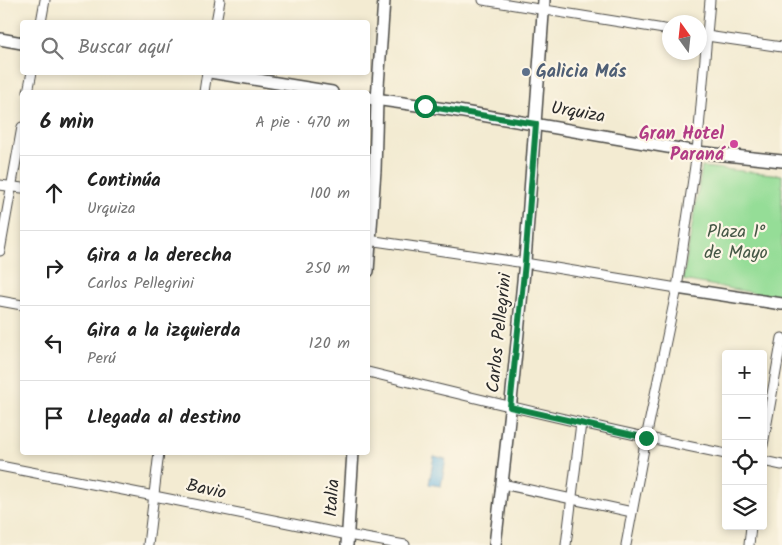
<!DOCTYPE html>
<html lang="es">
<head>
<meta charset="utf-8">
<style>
	body { margin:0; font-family:Kalam,sans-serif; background:#f6f6f6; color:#222 }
	.controls { position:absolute; right:15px; bottom:15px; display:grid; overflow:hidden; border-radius:5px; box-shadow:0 2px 8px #0003 }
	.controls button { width:45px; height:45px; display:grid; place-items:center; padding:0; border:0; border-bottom:1px solid #e0e0e0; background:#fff; color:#222; font:25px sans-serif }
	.compass { position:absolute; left:662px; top:15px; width:45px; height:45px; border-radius:50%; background:#fff; box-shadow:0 2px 8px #0003; rotate:345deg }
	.stop { position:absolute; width:15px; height:15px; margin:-11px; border:4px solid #0b8043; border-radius:50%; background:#fff }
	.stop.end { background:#0b8043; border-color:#fff; box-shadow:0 1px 5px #0008 }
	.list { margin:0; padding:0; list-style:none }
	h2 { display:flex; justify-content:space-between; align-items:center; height:65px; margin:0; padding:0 20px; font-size:21px }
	h2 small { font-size:16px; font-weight:400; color:#767676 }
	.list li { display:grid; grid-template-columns:32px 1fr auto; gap:15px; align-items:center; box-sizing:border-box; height:75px; padding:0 20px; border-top:1px solid #e0e0e0 }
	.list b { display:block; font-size:19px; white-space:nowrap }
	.list p { margin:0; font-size:16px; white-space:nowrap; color:#767676 }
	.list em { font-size:16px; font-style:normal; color:#767676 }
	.icon { flex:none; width:28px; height:28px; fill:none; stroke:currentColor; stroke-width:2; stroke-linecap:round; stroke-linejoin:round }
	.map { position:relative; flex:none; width:782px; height:545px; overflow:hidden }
	.search { position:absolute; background:#fff; box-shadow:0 2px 8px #0003; left:20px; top:20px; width:350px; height:55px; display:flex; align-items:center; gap:12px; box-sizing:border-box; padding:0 18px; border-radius:5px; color:#767676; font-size:19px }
	.panel { position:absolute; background:#fff; box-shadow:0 2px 8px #0003; left:20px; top:90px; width:350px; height:365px; border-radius:5px }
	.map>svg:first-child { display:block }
	.green { fill:#95dd97; stroke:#608461 }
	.water { fill:#67b4e1; stroke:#497086 }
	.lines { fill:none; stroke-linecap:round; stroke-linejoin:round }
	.street-casing { stroke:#494844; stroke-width:11 }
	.secondary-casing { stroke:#494844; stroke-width:14 }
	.street { stroke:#fff; stroke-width:9 }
	.secondary { stroke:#fff; stroke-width:11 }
	.route { stroke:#0b8043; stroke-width:6 }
	.service-dot { fill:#5c6f8a; stroke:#fcf5e5; stroke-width:2 }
	.hotel-dot { fill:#d1479c; stroke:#fcf5e5; stroke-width:2 }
	.labels { text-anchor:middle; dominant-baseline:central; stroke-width:4.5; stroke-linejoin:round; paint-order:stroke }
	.service-label { font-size:18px; font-weight:bold; fill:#4e5e75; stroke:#fcf5e5; text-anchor:start }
	.street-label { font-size:18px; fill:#2b2b2b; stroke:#fcf5e5 }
	.hotel-label { font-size:18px; font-weight:bold; fill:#b23c85; stroke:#fcf5e5; text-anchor:end }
	.park-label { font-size:18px; fill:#465846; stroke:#fcf5e5 }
</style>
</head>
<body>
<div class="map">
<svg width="782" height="545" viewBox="0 0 782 545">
	<rect width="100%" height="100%" fill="#fcf5e5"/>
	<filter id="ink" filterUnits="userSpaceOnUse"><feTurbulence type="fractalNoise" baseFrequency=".02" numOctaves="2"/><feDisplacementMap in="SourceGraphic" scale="10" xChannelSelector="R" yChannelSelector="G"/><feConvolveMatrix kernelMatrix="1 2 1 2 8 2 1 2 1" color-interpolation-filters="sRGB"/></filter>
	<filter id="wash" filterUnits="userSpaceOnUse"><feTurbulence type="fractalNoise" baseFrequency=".0096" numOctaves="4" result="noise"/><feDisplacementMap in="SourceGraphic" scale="20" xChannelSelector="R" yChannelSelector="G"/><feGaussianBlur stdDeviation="1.12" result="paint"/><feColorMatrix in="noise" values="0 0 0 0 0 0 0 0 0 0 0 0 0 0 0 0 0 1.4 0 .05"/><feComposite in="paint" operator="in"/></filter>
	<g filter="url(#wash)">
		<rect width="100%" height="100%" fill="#f3ebd2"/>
		<!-- green -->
		<path class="green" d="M702,167L782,175V298L683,280Z"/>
		<!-- water -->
		<path class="water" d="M434,456L446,459L441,486L429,484Z"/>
	</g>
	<g filter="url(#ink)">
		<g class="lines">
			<defs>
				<g id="street">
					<path d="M483,0L670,30"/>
					<path d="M41,22L45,0"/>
					<path d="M216,22L220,0"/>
					<path d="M700,35L782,47"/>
					<path d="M28,92L32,72"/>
					<path d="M204,92L207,72"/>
					<path d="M0,185L22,188"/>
					<path d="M368,240L525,263L677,288"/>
					<path d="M0,251L22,127"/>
					<path d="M0,301L22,305"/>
					<path d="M368,372C487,401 606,430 726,454"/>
					<path d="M763,445L782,338"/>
					<path d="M763,461L782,465"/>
					<path d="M0,466L154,496L348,535L405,545"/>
					<path d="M502,484L632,512"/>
					<path d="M148,545L159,452"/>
					<path d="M566,545L581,423"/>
					<path d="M626,545L646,438L677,288L697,152L710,0"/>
					<path d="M749,545L751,526"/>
				</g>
				<g id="secondary">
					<path d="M0,39L22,43"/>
					<path d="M210,72L332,92"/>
					<path d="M368,98L452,110L697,152L782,161"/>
					<path d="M368,271L375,170L377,100L384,0"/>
					<path d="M677,288L782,304"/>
					<path d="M347,545L353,452"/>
					<path d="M495,545C506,451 516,356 525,261C532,174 538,87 544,0"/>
				</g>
			</defs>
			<!-- street casing -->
			<use href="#street" class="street-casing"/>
			<!-- secondary casing -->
			<use href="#secondary" class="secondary-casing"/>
			<!-- street -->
			<use href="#street" class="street"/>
			<!-- secondary -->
			<use href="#secondary" class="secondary"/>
		</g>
	</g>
	<g class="lines" filter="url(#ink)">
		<!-- route -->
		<path class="route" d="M425,106L536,124L525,263L510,407L646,438"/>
	</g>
	<!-- markers -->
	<circle class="service-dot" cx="526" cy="72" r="5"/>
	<circle class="hotel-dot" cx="734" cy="144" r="5"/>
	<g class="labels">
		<!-- service labels -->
		<g class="service-label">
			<text x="536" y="72">Galicia Más</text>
		</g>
		<!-- street labels -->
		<g class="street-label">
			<text transform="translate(578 113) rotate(10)">Urquiza</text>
			<text transform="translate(500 333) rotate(-84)">Carlos Pellegrini</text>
			<text transform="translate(206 490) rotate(12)">Bavio</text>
			<text transform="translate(333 498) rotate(-86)">Italia</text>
		</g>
		<!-- hotel labels -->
		<g class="hotel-label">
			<text x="724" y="134">Gran Hotel<tspan x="724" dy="21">Paraná</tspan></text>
		</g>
		<!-- park labels -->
		<g class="park-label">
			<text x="736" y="232">Plaza 1°<tspan x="736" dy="21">de Mayo</tspan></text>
		</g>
	</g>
</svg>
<div class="controls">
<button>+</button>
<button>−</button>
<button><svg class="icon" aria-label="locate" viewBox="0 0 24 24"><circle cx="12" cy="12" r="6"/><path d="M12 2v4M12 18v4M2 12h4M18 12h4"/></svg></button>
<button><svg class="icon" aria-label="layers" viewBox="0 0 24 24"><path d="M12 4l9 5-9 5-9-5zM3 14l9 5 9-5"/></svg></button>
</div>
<svg class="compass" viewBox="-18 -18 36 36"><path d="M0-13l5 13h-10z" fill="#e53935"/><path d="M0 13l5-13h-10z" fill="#767676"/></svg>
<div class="stop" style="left:425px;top:106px"></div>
<div class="stop end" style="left:646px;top:438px"></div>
<div class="search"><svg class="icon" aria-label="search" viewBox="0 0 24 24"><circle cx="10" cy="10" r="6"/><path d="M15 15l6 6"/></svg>Buscar aquí</div>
<section class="panel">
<h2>6 min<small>A pie · 470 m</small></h2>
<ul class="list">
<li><svg class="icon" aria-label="ahead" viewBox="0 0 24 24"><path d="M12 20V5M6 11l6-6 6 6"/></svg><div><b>Continúa</b><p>Urquiza</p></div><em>100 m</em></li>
<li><svg class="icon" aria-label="right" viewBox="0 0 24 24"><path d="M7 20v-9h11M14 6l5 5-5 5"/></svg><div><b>Gira a la derecha</b><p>Carlos Pellegrini</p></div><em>250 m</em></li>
<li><svg class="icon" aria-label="left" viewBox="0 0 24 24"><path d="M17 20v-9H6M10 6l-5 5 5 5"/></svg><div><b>Gira a la izquierda</b><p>Perú</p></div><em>120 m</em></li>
<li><svg class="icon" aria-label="arrive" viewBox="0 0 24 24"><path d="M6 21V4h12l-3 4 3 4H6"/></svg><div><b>Llegada al destino</b></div></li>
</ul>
</section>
</div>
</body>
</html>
